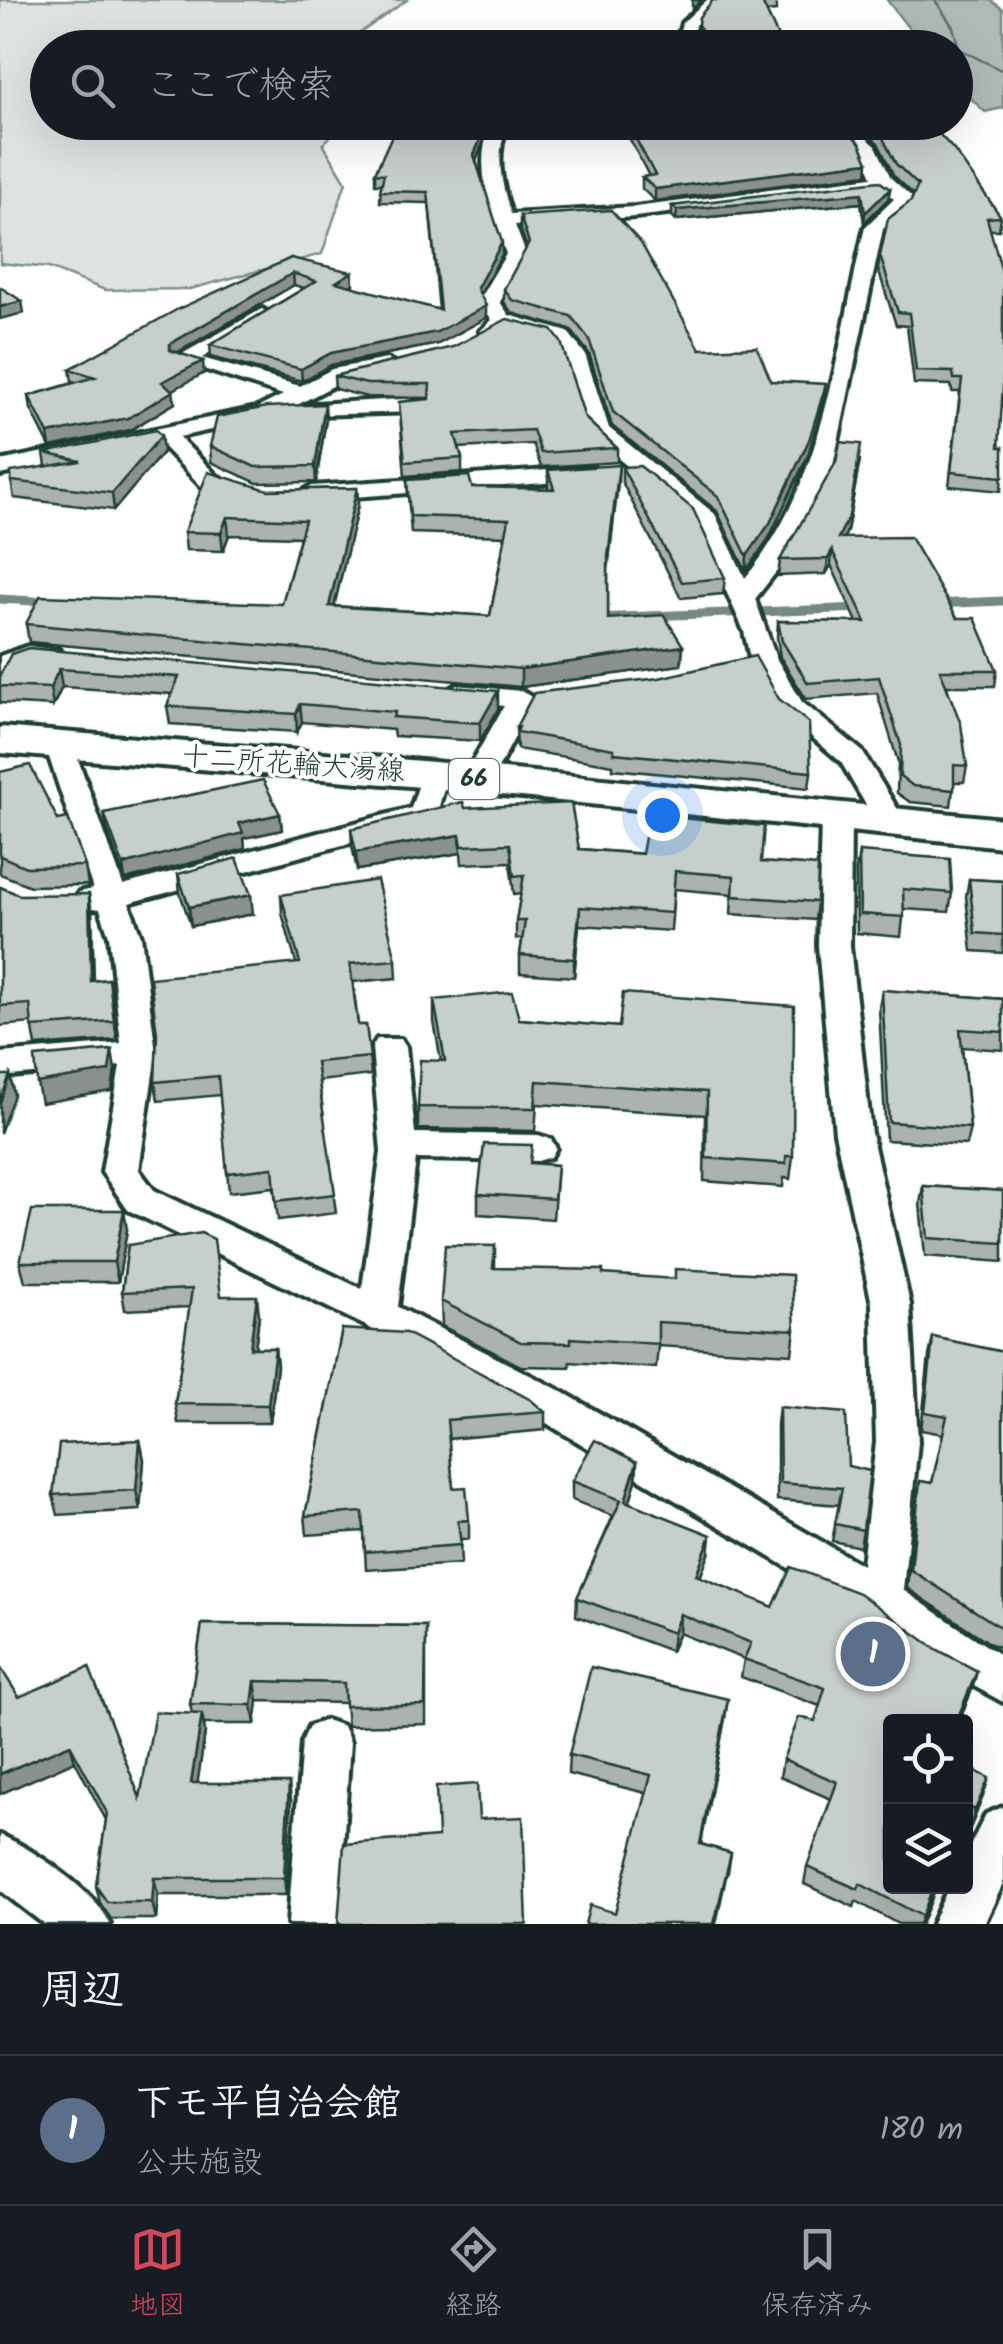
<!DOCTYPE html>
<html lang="ja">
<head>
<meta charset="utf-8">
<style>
	body { margin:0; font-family:Kalam,"Klee One",sans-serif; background:#20242c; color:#f1f3f6 }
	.controls { position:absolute; right:30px; bottom:30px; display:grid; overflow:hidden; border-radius:10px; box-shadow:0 10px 40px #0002 }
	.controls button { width:90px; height:90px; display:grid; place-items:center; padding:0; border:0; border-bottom:2px solid #363941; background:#171b24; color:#f1f3f6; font:50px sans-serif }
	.you { position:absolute; left:662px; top:815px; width:35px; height:35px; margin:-25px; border:8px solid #fff; border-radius:50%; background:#1a73e8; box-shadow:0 0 0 15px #1a73e833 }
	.badge { display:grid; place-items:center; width:65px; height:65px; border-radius:50%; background:#d1495b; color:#fff; font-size:32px; font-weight:700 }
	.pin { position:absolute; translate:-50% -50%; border:5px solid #fff; box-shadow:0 2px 10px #0006 }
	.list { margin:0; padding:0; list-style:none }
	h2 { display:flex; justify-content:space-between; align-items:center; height:130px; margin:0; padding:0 40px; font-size:42px }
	h2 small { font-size:32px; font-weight:400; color:#9ea1a6 }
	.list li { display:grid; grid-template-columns:65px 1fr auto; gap:30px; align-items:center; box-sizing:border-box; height:150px; padding:0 40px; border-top:2px solid #363941 }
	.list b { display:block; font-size:38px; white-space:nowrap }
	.list p { margin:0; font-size:32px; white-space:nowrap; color:#9ea1a6 }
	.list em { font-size:32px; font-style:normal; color:#9ea1a6 }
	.icon { flex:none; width:55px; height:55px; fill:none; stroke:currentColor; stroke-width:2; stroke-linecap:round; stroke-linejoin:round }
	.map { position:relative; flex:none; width:1003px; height:1924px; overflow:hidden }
	.search { position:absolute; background:#171b24; box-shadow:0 10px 40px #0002; left:30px; right:30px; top:30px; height:110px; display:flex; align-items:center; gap:25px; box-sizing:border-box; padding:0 35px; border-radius:55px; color:#9ea1a6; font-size:38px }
	.sheet { height:280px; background:#171b24 }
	nav { display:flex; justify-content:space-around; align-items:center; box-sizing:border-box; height:140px; border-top:2px solid #363941; background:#171b24; font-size:28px; color:#9ea1a6 }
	nav a { display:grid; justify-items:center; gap:5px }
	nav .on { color:#d1495b }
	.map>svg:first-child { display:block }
	.green { fill:#dee3e2; stroke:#7e908b; stroke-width:2.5 }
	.water { fill:#afbab7; stroke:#758883; stroke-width:2.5 }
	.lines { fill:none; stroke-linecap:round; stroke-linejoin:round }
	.shore { stroke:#596f68; stroke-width:2.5 }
	.stream { stroke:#758883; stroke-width:9 }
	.minor-casing { stroke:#1f3d34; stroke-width:8 }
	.primary-casing { stroke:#1f3d34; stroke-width:8 }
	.minor { fill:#fff; fill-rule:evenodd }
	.primary { fill:#fff; fill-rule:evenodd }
	.wall { fill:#abb2af; stroke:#1f3d34; stroke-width:2.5 }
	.shaded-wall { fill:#8b918f; stroke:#1f3d34; stroke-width:2.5 }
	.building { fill:#c7cfcc; stroke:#1f3d34; stroke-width:2.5 }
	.labels { text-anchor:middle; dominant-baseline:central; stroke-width:8; stroke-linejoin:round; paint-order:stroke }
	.shield { fill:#fff; stroke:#627771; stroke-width:2.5 }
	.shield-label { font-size:25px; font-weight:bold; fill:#1f3d34 }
	.street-label { font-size:28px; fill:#1f3d34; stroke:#fff }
</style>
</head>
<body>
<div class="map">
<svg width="1003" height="1924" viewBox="0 0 1003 1924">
	<rect width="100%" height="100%" fill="#fff"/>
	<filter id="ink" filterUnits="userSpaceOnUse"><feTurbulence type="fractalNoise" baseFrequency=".01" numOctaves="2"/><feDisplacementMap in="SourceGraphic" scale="20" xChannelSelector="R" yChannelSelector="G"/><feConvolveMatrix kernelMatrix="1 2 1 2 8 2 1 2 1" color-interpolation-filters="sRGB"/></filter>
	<g filter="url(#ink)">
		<!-- green -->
		<path class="green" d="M0,0H407L340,47L48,48V122L343,123L323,144L346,182L322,254L190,289L105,290L49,268L0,263Z"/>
		<!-- water -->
		<path class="water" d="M887,0H990L1003,9V108L985,112L956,84V48L923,47Z"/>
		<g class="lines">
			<!-- shore -->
			<path class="shore" d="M935,0L953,27L959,49L1003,71"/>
			<!-- stream -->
			<g class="stream">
				<path d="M0,599L51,602"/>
				<path d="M933,604L1003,601"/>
				<path d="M593,618L864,608"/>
			</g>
			<defs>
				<g id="minor">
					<path d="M707,0H721L695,25L691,48H675L682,23Z"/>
					<path d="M492,122H533L506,129C495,158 502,186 511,214L635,207L872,177L862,152L829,122H848L876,146L891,178L913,198L907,210L883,229L831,475L784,562L755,599L776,658L802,702L862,751L903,818L899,824H877L841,762L777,707L750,658L744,631L695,522L591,436L564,354L554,340L513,327L490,337L480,331L492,320L480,302L481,296L506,254C492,211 471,166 492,122ZM879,187L894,199L865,227C837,345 826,482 745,578L715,514L609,428L585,354L568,332L509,315L500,302L526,254L515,225L635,217Z"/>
					<path d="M262,309L272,315L269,319L202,358L300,386L332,369L387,359L398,365L395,370L346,379L297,405L419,398L430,405L419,412L275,416L179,437L217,476L255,494L243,501L201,486L159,442L0,475V461L257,408L283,395L173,359Z"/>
					<path d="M592,467L604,474L600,479L312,500L300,493L312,486Z"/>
					<path d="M28,646L59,650L63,656L59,662H31L0,673V656Z"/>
					<path d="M457,685L521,691L535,699L492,780L477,789L462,780L504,706L447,699L443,693Z"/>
					<path d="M60,739L74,748L123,885L411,808L424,769H444L448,775L435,820L129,903L141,936L156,1053L139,1170L154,1190L362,1289L381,1152L372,1047L377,1039H401L406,1047L415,1133L538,1135L551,1139L556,1148L551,1157L538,1161L416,1159L398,1307L561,1391L862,1565L876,1442L872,1304L835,1133L818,946L821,816L825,810H847L851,816L850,946L871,1133L910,1304L918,1442L903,1590L1003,1657V1702L934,1664L864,1613L533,1415L364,1325L128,1210L102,1172L120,1066L0,1077V1053L121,1043L109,936L100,909L79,906L74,899L79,892L93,889L46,748Z"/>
					<path d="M326,1720L343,1726L350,1742L338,1924H288L302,1742L309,1726Z"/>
					<path d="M1003,1807V1884L984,1924H932L949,1886H966V1854L986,1814Z"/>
					<path d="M0,1835C32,1848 97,1893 110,1924H44L0,1890Z"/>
				</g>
				<path id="primary" d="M0,727L434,762L1003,819V847L434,788L0,753Z"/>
			</defs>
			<!-- minor casing -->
			<use href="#minor" class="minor-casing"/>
			<!-- primary casing -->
			<use href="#primary" class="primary-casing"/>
			<!-- minor -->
			<use href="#minor" class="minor"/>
			<!-- primary -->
			<use href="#primary" class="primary"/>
		</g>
		<!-- wall -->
		<g class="wall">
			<path d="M713,0L776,1V11L766,12L783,48H706L697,35L698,25Z"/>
			<path d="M621,122H839L868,162L867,174L655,201L642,189V177L649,176Z"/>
			<path d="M854,122H928L1001,217L999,230H990L1003,276V400L1001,399L999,447H1003L1001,491L949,486L960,392H952L951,385L914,384L907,326L896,325L878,269L880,256L914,195L894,176L878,143Z"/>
			<path d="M476,161L502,254L480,295L486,318L438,344L331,365L302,381L211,357L210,345L304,288L294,285L177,352L204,373L172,390L175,403L130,430L50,447L31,409L29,396L76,382L72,381L70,369L291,258L353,284L349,286L439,310L429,203L380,202L381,184H375V173Z"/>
			<path d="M890,189L888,199L864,223L861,203L676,220L672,216V206Z"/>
			<path d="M520,216L700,349L771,381L824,398L808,455L769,538L746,571L717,511L612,426L589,353L571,330L512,313L504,302V289L527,248L520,228Z"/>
			<path d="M453,347L585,418L617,448V462L541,467L533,444L459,448L462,458V472L405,476L399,402L429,398L367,397L335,389L334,376Z"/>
			<path d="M326,419L316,482L257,483L211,462L210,446Z"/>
			<path d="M161,436L163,452L114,510L14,498L11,481L46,466L44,453Z"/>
			<path d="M860,459L847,531L844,538L957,618L997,670L995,686H947L967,766L964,782H954L951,806L910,802L897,793L898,762L877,693L806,699L780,657L777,637L778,621L857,622L831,565L826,574L778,576L780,560Z"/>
			<path d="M622,467L725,578L723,594L681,598L622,482Z"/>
			<path d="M548,470L618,482L608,570V619L683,646L681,665L521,687L29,642L26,624L282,604L300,537L229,535L223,551L186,550L184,532L268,490L357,488L358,505L334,606L490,616L505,536L411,533L407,480L472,487L548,489Z"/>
			<path d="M11,654L498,709L480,741L394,736L393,730L302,722L297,732L170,724L167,706L172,694L62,687L53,706L0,703V686Z"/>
			<path d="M516,727L811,772L809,788L613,769V765L517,749Z"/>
			<path d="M0,772L58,820L85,866L88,885L30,886L0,874Z"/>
			<path d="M465,808L579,849L761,862L817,902L815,920L731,914L732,894L674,889L671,931L579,925L574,977L520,973V955L522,939H516V921L521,893L514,894L510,862L462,864L461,853L357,870L352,846L351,829Z"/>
			<path d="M104,813L280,814L282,830L244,838L245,849L125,880L107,829Z"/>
			<path d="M859,852L952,893L949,912L904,909L901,937L857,933L856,871Z"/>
			<path d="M178,874L253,914L191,926L180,893Z"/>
			<path d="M969,879L1003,881V953L972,951L966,896Z"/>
			<path d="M0,887L19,895L92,913L94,981L109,979L117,1040L36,1046L32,1023L0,1026Z"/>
			<path d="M281,895L396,960L397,978L353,982L358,1025H366L371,1075L319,1081L336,1213L278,1220L274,1187L229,1192L220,1095L158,1101L155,1082L296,963L282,913Z"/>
			<path d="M882,990L1003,999V1050L962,1047L970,1128L966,1145L886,1140L879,1008Z"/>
			<path d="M434,1000L519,1019L619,1027L793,1156L790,1179L784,1178L783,1187L704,1181L705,1115L537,1104L535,1131L418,1129V1107L441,1061L434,1022Z"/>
			<path d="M532,1163L557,1165L553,1219L478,1214V1194Z"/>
			<path d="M923,1186L1003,1191V1262L925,1256L920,1204Z"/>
			<path d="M127,1230L118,1282H25L20,1262Z"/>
			<path d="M128,1245L221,1296L259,1315L255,1348H275L277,1366L270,1423H178L175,1404L190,1307L125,1310L122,1292Z"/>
			<path d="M495,1246V1268L603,1274L795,1330L792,1354L658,1346L656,1368L570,1362V1367L521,1366L442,1326L441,1301Z"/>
			<path d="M342,1329L545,1412V1430L448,1439L453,1488L469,1520V1539H460L461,1564L366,1570L364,1531L307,1535L305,1516Z"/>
			<path d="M933,1337L1003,1352V1649L991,1644L907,1588L916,1499L920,1481L932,1483L943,1434L921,1430L929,1356Z"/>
			<path d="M779,1407L848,1466L863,1530L860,1547L832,1541L839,1505L777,1500V1424Z"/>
			<path d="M140,1440L144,1460L140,1510L58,1515L53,1495Z"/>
			<path d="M637,1462L636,1481L629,1503L711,1535L709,1554L700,1577L773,1607L936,1649L977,1671L972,1689L959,1722H890V1886H937L921,1924H898L856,1901L854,1907L804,1884L807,1867L831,1799L780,1777L783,1759L815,1721L820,1706L741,1677L744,1659L679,1633L671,1651L576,1616L577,1598L613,1516L572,1500V1481Z"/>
			<path d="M202,1624L426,1626V1724L347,1726L345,1703L258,1701L255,1724H204L205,1732L197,1783L291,1800L286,1895H158L156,1919H111L100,1903L96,1886L106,1820L75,1761L19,1697L140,1798L192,1714L190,1704Z"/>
			<path d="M725,1718L701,1844L731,1853L728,1872L646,1793L568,1774L569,1755Z"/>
			<path d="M966,1766L983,1796L970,1828L966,1826Z"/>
		</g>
		<!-- shaded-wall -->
		<g class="shaded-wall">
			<path d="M692,0H702L692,9Z"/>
			<path d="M487,122H491L474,166V155Z"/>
			<path d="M868,162L867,174L655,201V189Z"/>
			<path d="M890,189L888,199L864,223L865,213Z"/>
			<path d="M862,193L861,203L676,220L677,210Z"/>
			<path d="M502,242V254L477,300V288Z"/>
			<path d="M352,272L353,284L337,294L336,282Z"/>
			<path d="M293,273L294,285L171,356L170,344Z"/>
			<path d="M22,301L24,313L0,319V307Z"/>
			<path d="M486,306V318L438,344L331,365L302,381L301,369L331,353Z"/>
			<path d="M203,361L204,373L164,395L162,382Z"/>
			<path d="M826,384L824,398L808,455L769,538L746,571L747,556Z"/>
			<path d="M173,391L175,403L130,430L50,447L48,434Z"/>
			<path d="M325,404L326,419L316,482L315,466Z"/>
			<path d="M161,436L163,452L114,510L112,493Z"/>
			<path d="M860,459L847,531L836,554L838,538Z"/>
			<path d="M619,465L618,482L607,575L608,557Z"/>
			<path d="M357,488L358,505L330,624L329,606Z"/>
			<path d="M227,517L229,535L223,551L221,533Z"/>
			<path d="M832,550L831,565L826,574L828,559Z"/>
			<path d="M683,646L681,665L521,687V669Z"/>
			<path d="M59,669L62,687L53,706L50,688Z"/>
			<path d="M498,691V709L480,741V723Z"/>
			<path d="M300,704L302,722L297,732L296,714Z"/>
			<path d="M280,814L282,830L244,838L245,849L125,880L123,865L239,823Z"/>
			<path d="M460,835L461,853L357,870L356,852Z"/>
			<path d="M89,894L92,913L94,1000L91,981Z"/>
			<path d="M251,895L253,914L191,926L189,907Z"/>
			<path d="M580,907L579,925L574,977V959Z"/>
			<path d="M112,1050L115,1070L112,1091L41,1103L37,1083Z"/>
			<path d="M10,1075L14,1095L0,1133V1102Z"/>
			<path d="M124,1210L127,1230L118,1282L114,1262Z"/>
			<path d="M257,1296L259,1315L253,1366L250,1348Z"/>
			<path d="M275,1348L277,1366L270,1423L268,1405Z"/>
			<path d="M140,1440L144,1460L140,1510L136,1490Z"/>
			<path d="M637,1462L636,1481L624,1520L625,1501Z"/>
			<path d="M711,1535L709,1554L694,1594L696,1575Z"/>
			<path d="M680,1614L679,1633L671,1651L673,1633Z"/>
			<path d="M977,1671L972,1689L959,1722H956Z"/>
			<path d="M255,1681L258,1701L255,1724L252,1705Z"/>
			<path d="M728,1699L725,1718L697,1863L700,1844Z"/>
			<path d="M202,1714L205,1732L195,1800L191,1783Z"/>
			<path d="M70,1744L75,1761L0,1794V1774Z"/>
			<path d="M989,1778L983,1796L970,1828L975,1810Z"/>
			<path d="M289,1783L291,1800L286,1895L284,1878Z"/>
			<path d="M731,1853L716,1924H714Z"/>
			<path d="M154,1878L158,1895L156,1919L152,1902Z"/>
			<path d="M934,1886H937L921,1924H919Z"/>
		</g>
		<!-- building -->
		<g class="building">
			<path d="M713,0H775L776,1L762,2L783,48H714L698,25L699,17Z"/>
			<path d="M398,122H487L474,155L502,242L477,288L486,306L437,332L331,353L301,369L210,345L316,281L293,273L170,344V350L203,361L162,382L173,391L128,418L48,434L29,396L95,377L70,369L178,309L291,258L352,272L336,282L440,310L428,192L380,191L384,174L375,173Z"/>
			<path d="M627,122H839L860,143L868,162L655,189L642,177L655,175Z"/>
			<path d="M869,122H928L954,150L1001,217L987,218L1003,276V386L999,447H1003V477L951,472L962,379H954L953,372L916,371L909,313L898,312L880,256L888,219L911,201L918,185L896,164L880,132Z"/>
			<path d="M879,181L890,189L865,213L862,193L677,210L672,206Z"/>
			<path d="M611,210L641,243L700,349L757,347L771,381L826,384L809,440L770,523L747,556L718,496L613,412L589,339L571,316L512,300L504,289L529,243L520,216Z"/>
			<path d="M0,287L22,301L0,307Z"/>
			<path d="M507,319L552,330L561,342L585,418L617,448L541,453L533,430L455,434L462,458L405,462L399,402L429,399L430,384H367L334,376L453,347Z"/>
			<path d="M325,404L315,466L255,467L210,446L217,417L267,407Z"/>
			<path d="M156,430L161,436L112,493L11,481V472L81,461L44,453Z"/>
			<path d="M840,442L861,444L849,516L838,538L910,537L957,618H975L997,670H940L961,724L967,766L954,765V790L913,786L900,776L901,745L879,677L808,683L782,641L778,621L866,622L832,550L828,559L780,560L836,462Z"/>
			<path d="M619,465L608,557V619L664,615L683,646L521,669L26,624L40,596L282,604L305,520L227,517L221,533L184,532L208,472L268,490L357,488L329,606L490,616L509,519L410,516L407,480L469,476L472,487L554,489L548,470Z"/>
			<path d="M640,466L693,509L725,578L682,582L622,467Z"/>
			<path d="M28,648L498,691L480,723L393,717L395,712L300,704L296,714L167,706L179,677L59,669L50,688L0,686V675L11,654Z"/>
			<path d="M755,656L779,699L809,723L811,772L614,753V749L517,732L519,727H516L534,693L659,678Z"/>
			<path d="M30,765L58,820L68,818L85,866L26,867L0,856V772Z"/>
			<path d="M263,780L280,814L239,823L243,833L123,865L104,813Z"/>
			<path d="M463,802L465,808L571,803L579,849L642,854L649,815L764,826L761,862L818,866L817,902L733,896L734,876L675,871L672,913L580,907L574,959L520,955L525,921H516L524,875L514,876L510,844L462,846L460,835L356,852L351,829Z"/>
			<path d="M859,852L950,859L952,893L903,889L904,917L860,914Z"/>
			<path d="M237,858L251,895L189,907L178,874Z"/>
			<path d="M969,879L1003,881V935L975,933Z"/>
			<path d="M377,880L396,960L350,964L358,1025H366L370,1057L316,1062L335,1194L276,1201L273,1168L227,1173L218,1076L155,1082L157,1034L150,978L300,963L281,895Z"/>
			<path d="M0,887L19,895L89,894L91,981L109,979L114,1021L32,1027L30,1004L0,1006Z"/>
			<path d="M882,990L1003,999V1032L960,1029L970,1128L889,1122Z"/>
			<path d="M512,992L519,1019L619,1027L623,993L794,1006L793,1156H786V1164L706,1158L707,1092L537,1081L535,1108L418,1107L420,1060L445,1061L434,1000Z"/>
			<path d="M112,1050L109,1071L37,1083L35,1057Z"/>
			<path d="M0,1075H10L0,1102Z"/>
			<path d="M484,1144L532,1145L530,1163L557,1165L554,1199L478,1194Z"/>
			<path d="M923,1186L1003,1191V1243L928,1238Z"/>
			<path d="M32,1210H124L114,1262H20Z"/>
			<path d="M201,1233L214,1239L221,1296H257L250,1348H275L268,1405L175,1404L192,1289L122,1292L128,1245Z"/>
			<path d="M445,1245L495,1246L493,1268L603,1270V1274L675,1279V1269L792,1275L795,1330L658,1322V1344L571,1338V1343L521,1342L441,1301Z"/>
			<path d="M342,1329L406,1333L531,1400L545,1412L447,1420L453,1488L466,1487L469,1520L458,1521L461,1545L365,1552L363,1512L305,1516Z"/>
			<path d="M933,1337L1003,1352V1629L911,1570L920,1481L932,1483L947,1416L925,1412Z"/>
			<path d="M779,1407L846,1413L848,1466L870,1471L863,1530L835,1524L842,1488L780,1483Z"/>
			<path d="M140,1440L136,1490L53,1495L59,1444Z"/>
			<path d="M595,1440L637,1462L625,1501L711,1535L696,1575L773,1607L791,1567L859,1593L936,1649L977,1671L956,1722H890V1886H934L922,1916L860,1884L858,1889L807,1867L837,1782L783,1759L799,1717L815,1721L825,1688L744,1659L751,1643L680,1614L673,1633L577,1598L621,1500L572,1481Z"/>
			<path d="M202,1624L426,1626L425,1705L345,1706L344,1683L255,1681L252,1705L190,1704Z"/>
			<path d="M0,1667L19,1697L89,1667L140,1798L155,1712L202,1714L191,1783H289L284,1878H154L152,1902H107L96,1886L107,1813L70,1744L0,1774Z"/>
			<path d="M591,1667L728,1699L700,1844L731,1853L714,1924H585L590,1905L615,1913L651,1775L569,1755Z"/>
			<path d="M966,1766L989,1778L975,1810L968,1807L966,1813Z"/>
			<path d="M477,1784L479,1819L523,1817L527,1924H338L344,1844L438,1837L436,1787Z"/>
		</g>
	</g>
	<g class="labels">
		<!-- shield labels -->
		<rect class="shield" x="449" y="759" width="50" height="40" rx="8"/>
		<g class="shield-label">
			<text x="474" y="779">66</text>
		</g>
		<!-- street labels -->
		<g class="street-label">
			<text transform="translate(293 765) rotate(4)">十二所花輪大湯線</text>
		</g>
	</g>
</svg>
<div class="controls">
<button><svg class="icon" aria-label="locate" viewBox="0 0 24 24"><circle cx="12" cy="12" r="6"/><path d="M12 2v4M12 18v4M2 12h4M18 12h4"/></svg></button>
<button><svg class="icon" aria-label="layers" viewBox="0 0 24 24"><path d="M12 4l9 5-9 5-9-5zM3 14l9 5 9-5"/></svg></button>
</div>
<div class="you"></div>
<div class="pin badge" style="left:873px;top:1654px;background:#5c6f8a">1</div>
<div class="search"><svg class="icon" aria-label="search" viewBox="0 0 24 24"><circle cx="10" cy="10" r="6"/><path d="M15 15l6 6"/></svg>ここで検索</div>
</div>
<section class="sheet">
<h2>周辺<small></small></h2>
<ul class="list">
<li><span class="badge" style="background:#5c6f8a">1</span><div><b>下モ平自治会館</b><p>公共施設</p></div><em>180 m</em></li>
</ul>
</section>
<nav>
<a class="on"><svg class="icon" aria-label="map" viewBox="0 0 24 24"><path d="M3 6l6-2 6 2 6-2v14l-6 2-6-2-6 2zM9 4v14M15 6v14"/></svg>地図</a>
<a><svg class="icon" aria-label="directions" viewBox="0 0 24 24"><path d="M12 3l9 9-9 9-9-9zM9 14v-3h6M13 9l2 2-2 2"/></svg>経路</a>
<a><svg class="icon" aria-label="saved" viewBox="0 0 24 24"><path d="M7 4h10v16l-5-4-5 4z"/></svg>保存済み</a>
</nav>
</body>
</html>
